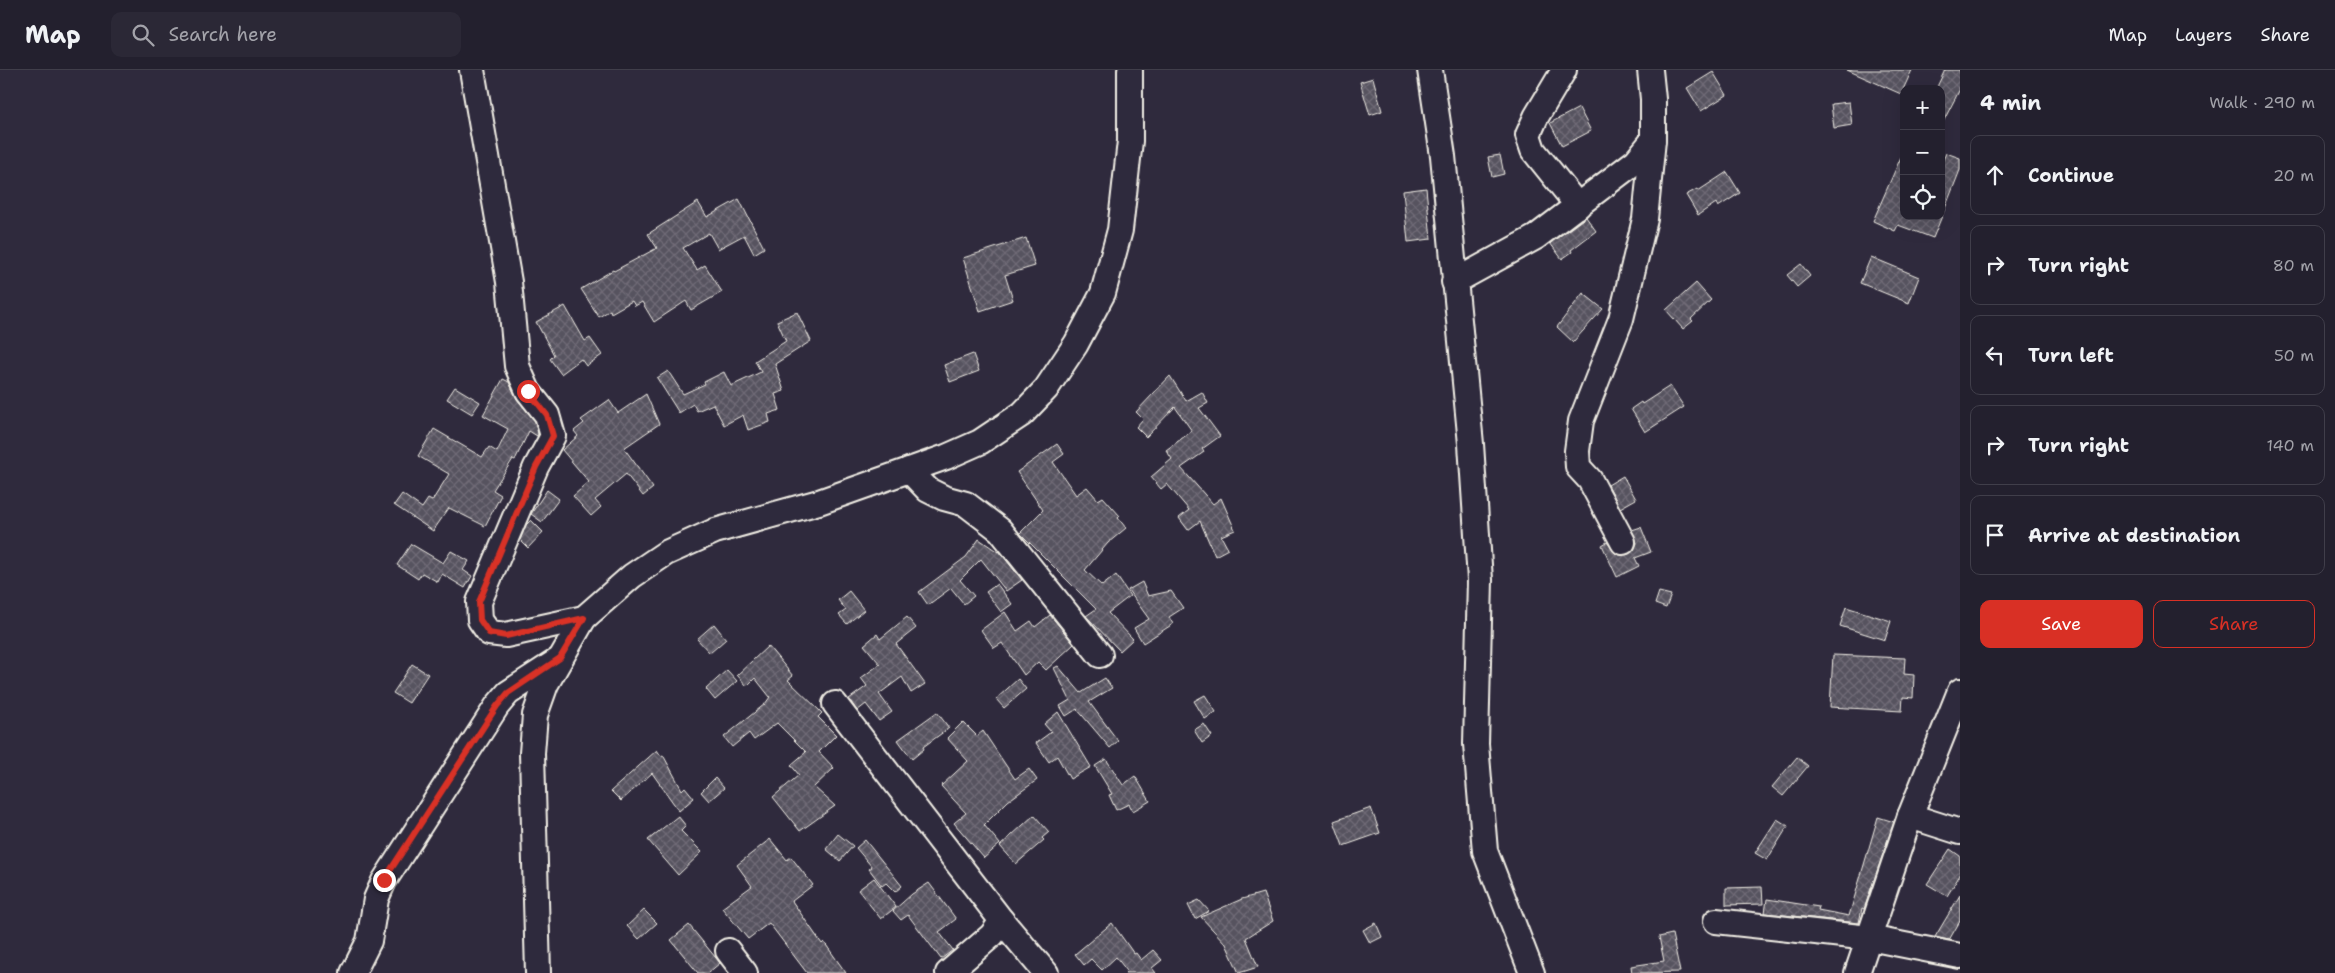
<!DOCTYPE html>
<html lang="en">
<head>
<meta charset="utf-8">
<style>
	body { margin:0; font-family:"Shantell Sans",sans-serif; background:#2b2836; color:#f1f3f6 }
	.controls { position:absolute; right:15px; top:15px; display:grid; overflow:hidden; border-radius:10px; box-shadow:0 5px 20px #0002 }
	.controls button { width:45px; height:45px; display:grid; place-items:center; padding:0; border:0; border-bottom:1px solid #403e4a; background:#23202e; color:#f1f3f6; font:25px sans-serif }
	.stop { position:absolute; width:15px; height:15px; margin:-11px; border:4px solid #d93025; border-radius:50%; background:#fff }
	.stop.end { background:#d93025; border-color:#fff; box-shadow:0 1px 5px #0008 }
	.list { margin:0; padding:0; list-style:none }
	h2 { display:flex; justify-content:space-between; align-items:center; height:65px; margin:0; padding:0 20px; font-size:21px }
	h2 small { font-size:16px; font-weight:400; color:#a3a3aa }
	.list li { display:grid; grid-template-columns:32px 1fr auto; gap:15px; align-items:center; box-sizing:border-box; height:80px; margin:0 10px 10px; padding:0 10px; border:1px solid #403e4a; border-radius:10px }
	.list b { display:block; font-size:19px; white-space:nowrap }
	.list em { font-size:16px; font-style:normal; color:#a3a3aa }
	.actions { display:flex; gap:10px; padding:15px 20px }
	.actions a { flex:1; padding:11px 0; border:1px solid #d93025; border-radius:10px; text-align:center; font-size:18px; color:#d93025 }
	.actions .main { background:#d93025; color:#fff }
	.icon { flex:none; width:28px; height:28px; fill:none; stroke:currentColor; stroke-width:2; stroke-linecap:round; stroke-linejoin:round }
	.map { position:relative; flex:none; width:1960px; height:903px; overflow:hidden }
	header { display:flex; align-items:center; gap:30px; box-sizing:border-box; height:70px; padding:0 25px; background:#23202e; border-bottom:1px solid #403e4a }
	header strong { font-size:24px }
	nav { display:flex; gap:28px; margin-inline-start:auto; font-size:18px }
	.search { width:350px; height:45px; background:#2b2836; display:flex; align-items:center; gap:12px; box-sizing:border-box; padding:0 18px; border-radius:10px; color:#a3a3aa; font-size:19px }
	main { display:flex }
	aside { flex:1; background:#23202e }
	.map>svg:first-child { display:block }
	.building { fill:url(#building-cross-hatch); stroke:#f4f1e8 }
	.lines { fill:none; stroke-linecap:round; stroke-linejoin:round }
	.minor-casing { stroke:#f4f1e8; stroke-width:28 }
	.minor { stroke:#2f2a3d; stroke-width:24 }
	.route { stroke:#d93025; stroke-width:6 }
</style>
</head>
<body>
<header>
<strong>Map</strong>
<div class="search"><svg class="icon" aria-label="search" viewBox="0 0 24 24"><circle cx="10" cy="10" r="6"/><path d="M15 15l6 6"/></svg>Search here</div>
<nav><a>Map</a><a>Layers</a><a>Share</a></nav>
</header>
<main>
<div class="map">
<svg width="1960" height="903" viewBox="0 0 1960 903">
	<defs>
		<pattern id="building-cross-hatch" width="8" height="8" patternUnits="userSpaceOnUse" patternTransform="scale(1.25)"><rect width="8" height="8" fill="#56525f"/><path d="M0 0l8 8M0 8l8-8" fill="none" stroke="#6f6b76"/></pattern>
	</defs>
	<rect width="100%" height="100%" fill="#2f2a3d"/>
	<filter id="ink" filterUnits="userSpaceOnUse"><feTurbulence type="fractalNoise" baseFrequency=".02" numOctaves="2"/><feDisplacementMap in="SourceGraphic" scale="10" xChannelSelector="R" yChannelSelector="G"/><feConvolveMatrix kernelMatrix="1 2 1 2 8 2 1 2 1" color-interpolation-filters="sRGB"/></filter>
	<g filter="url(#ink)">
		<!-- building -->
		<g class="building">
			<path d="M1847,0H1912L1901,24Z"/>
			<path d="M1945,0H1960V19L1941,56V19H1936Z"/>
			<path d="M1713,2L1727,25L1701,41L1687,18Z"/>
			<path d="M1373,8L1382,41L1370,45L1360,12Z"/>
			<path d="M1849,32L1852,55L1834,58L1831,34Z"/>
			<path d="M1579,38L1591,61L1562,76L1550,53Z"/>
			<path d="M1904,80V146H1942L1933,168L1898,155L1895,161L1873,151Z"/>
			<path d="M1946,83L1960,88V100L1942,146L1941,95Z"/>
			<path d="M1500,85L1504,104L1492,107L1488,87Z"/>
			<path d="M1727,102L1740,123L1718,137L1716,133L1698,145L1686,125L1697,119L1698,121Z"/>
			<path d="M1426,118L1431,169L1408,172L1403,121Z"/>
			<path d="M739,129L764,178L754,184L744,165L718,179L709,163L683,178L697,200L705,195L722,222L691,240L686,231L654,252L642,232L635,236L632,231L611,243L610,240L599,247L581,219L613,200L614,201L657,178L648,164L698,132L707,147Z"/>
			<path d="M1586,147L1596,161L1571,180L1572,182L1562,189L1550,173Z"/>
			<path d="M1026,168L1035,196L1005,205L1013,230L980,241L963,188Z"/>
			<path d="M1871,187L1919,207L1909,233L1860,213Z"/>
			<path d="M1801,194L1810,206L1797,217L1787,205Z"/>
			<path d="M1696,213L1711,230L1691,249L1693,251L1683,259L1666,240Z"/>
			<path d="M1583,223L1603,239L1573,272L1557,257Z"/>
			<path d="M565,236L585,271L590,268L602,285L586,296L581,289L561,304L550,289L554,285L536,252Z"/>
			<path d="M797,242L811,271L775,294L784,321L775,324L780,340L768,344L770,352L748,360L743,345L724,355L713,334L697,341L693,334L679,343L657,308L668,301L683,324L705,314L704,312L724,302L731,316L761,302L755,291L786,271L777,251Z"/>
			<path d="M973,284L979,301L950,312L944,295Z"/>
			<path d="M1170,306L1186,331L1202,322L1208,333L1199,338L1220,366L1202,379L1204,382L1181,398L1213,434L1221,428L1235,460L1221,466L1228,479L1215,486L1200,451L1188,460L1179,448L1189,440L1167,414L1161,419L1151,407L1172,389L1166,380L1192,361L1175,337L1146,367L1136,357L1143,349L1136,342Z"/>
			<path d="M503,309L509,312L517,329L535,351L538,364L537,366L529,361L515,390L513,389L493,420L501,425L485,456L449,438L433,461L394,435L402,424L422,438L428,429L432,431L449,404L418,386L434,359L482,387L489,377L497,382L508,359L483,345Z"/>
			<path d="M1670,316L1684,337L1645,362L1631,339L1641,332L1642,334Z"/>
			<path d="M455,317L480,332L472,344L447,329Z"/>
			<path d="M646,324L659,354L624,378L653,418L643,426L626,404L595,430L601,437L591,446L573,426L589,412L562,380L578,366L574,361L584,353L581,350L609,330L618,343Z"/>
			<path d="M1057,374L1064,384L1053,392L1076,425L1087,417L1098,430L1103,427L1120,446L1118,448L1126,458L1108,473L1085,500L1102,516L1116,505L1130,526L1108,543L1133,569L1120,581L1086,546L1096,539L1020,463L1043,440L1017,402Z"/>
			<path d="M1623,406L1636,429L1620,438L1608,415Z"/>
			<path d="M547,420L559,429L542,452L531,444Z"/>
			<path d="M531,450L543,462L528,478L520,470L526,455Z"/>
			<path d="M1641,457L1651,482L1635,488L1639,496L1617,507L1602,475L1607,472L1616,484H1629L1634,480L1637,473L1632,460Z"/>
			<path d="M979,469L998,482L999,481L1022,510L1006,521L981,489L960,510L974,526L964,534L951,518L928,535L919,522L966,487Z"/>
			<path d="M411,474L443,493L451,481L469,491L463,500L472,506L465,518L442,504L438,512L422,503L418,509L397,495Z"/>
			<path d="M1142,512L1148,526L1171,521L1183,538L1169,547L1173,554L1143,573L1134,558L1149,549L1128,520Z"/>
			<path d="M997,514L1012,534L1001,542L986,522Z"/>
			<path d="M849,521L864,540L847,554L839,545L846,540L838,530Z"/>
			<path d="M1659,522L1671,525L1666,538L1655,534Z"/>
			<path d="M1846,537L1891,551L1885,570L1840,556Z"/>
			<path d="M1005,542L1017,561L1031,551L1035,557L1050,545L1074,574L1046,600L1038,592L1024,605L1002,573L994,578L981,560Z"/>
			<path d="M907,547L916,558L896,574L925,614L911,623L902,607L879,624L892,642L879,651L866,634L857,641L849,629L867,616L861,608L880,594L864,575L877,564L880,569Z"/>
			<path d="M714,554L726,569L710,583L697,569Z"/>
			<path d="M768,576L793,606L788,610L822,643L818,647L836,665L819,682L834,698L814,717L835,736L800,761L773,727L799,705L791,695L806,682L777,653L754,670L749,663L732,677L724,667L765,634L770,627L755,608L747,616L737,605Z"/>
			<path d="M1833,585L1905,588L1904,604L1914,605L1913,628L1903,627L1902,641L1830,637Z"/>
			<path d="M412,594L428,604L409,633L393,623Z"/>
			<path d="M1058,596L1081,623L1105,608L1112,618L1089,632L1118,671L1110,678L1077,639L1066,646L1060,636L1070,630L1054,598Z"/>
			<path d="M727,600L737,611L715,630L706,619Z"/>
			<path d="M1018,609L1026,619L1004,638L996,629Z"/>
			<path d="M1205,625L1216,642L1205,649L1194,631Z"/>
			<path d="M937,642L949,658L923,677L924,679L912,689L898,670Z"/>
			<path d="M1058,642L1091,697L1070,709L1057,686L1049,692L1036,673L1051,662L1044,654Z"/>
			<path d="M963,652L977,666L983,661L1015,709L1029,699L1037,710L1008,731L984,755L1000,774L984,788L954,753L966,743L941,716L968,691L947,668Z"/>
			<path d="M1204,654L1212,666L1202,673L1194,660Z"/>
			<path d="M657,680L661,686L663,685L682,720L685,717L694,728L679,741L652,703L621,731L611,721Z"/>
			<path d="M1797,687L1808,696L1783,726L1772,717Z"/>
			<path d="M1106,689L1123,715L1135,706L1150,731L1133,741L1129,734L1116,740L1109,725L1112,724L1095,696Z"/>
			<path d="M715,708L724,718L709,731L701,722Z"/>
			<path d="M1371,738L1380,763L1343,776L1334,751Z"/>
			<path d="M1034,745L1049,762L1042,768L1044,770L1016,794L1000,776Z"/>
			<path d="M678,746L686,756L681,761L702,782L678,805L648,770Z"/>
			<path d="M1878,747L1894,752L1864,839L1862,838L1859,853L1765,843L1767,829L1819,837L1818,840L1849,846Z"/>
			<path d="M1777,749L1788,756L1767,790L1755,783Z"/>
			<path d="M838,764L853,776L840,791L826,779Z"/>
			<path d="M770,769L787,790L791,787L813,815L792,831L822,874L824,872L846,903H807L769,853L748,869L722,838L752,816L737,795Z"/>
			<path d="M865,770L902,816L895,822L886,813L882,816L869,799L872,797L856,778Z"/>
			<path d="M1950,779L1960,786V805L1947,826L1927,814Z"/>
			<path d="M874,808L896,837L881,849L858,820Z"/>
			<path d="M929,813L956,849L939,862L953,880L941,889L908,845L901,850L893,841L912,824Z"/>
			<path d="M1762,817L1763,834L1726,835V818Z"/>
			<path d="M1263,823L1273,851L1246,868L1258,897L1239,903L1226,874L1201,847L1242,829Z"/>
			<path d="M1960,825V851L1949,870L1935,867Z"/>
			<path d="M1199,830L1209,841L1195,849L1188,835Z"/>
			<path d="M644,840L657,853L639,869L627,856Z"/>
			<path d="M1112,853L1134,884L1136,883L1141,890L1153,880L1162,890L1152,898L1156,903H1125L1127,901L1116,887L1102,900L1091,889L1084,895L1075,884Z"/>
			<path d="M1376,853L1382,867L1370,873L1363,860Z"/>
			<path d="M689,855L720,893L708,903H698L671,870Z"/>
			<path d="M1672,864L1680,902L1632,903L1631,896L1664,891L1659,867Z"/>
		</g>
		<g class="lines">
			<defs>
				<g id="minor">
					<path d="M472,0L509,212L517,296L528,321L547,345L553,366L536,397L479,532L480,550L489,563L506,565L584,548"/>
					<path d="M1430,0L1443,86L1471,374L1480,510L1476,674L1485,781L1532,903"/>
					<path d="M1564,0L1536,47L1528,65L1533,80L1578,136"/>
					<path d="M1454,212L1536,167L1636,91L1653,70"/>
					<path d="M909,400L928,420L944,428L966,434L1000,460L1100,585"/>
					<path d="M1623,472L1590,410L1578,397L1577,381L1581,351L1621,249L1645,149L1653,70V29L1650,0"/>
					<path d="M835,634L1002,851L1046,903"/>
					<path d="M1910,746L1960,762"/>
					<path d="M1716,851L1869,868L1960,886"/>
					<path d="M728,881L745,903"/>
					<path d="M353,903L369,871L376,829L384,811L497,636L508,623L557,591"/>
					<path d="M538,903L532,683L535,645L546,614L584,548L632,506L666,483L715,461L819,432L946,387L980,372L1022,344L1046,319L1076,274L1103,223L1120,160L1130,71V0"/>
					<path d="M948,903L992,865L1002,851"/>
					<path d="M1857,903L1910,746L1960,621"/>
				</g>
			</defs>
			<!-- minor casing -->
			<use href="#minor" class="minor-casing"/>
			<!-- minor -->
			<use href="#minor" class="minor"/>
		</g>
	</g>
	<g class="lines" filter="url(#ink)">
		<!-- route -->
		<path class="route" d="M384,810L497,636L508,623L560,588L584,548L506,566L489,563L480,550L479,532L536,397L553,366L547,345L528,321"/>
	</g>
</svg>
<div class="controls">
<button>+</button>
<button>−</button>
<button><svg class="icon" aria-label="locate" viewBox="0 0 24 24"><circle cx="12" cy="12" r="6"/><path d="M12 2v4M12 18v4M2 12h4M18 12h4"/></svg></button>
</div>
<div class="stop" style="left:528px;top:321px"></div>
<div class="stop end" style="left:384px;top:810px"></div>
</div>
<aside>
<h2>4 min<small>Walk · 290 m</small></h2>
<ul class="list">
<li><svg class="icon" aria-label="ahead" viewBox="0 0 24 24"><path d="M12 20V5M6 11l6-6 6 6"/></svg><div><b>Continue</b></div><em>20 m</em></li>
<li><svg class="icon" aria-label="right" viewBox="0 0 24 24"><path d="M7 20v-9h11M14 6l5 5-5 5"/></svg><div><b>Turn right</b></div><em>80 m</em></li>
<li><svg class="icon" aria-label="left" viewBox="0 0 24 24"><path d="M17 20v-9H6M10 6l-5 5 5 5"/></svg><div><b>Turn left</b></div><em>50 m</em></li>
<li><svg class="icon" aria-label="right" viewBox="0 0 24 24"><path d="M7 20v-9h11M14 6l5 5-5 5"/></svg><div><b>Turn right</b></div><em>140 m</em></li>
<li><svg class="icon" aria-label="arrive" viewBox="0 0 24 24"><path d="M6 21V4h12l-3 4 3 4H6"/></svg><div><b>Arrive at destination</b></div></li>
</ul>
<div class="actions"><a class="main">Save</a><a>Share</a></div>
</aside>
</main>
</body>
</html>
